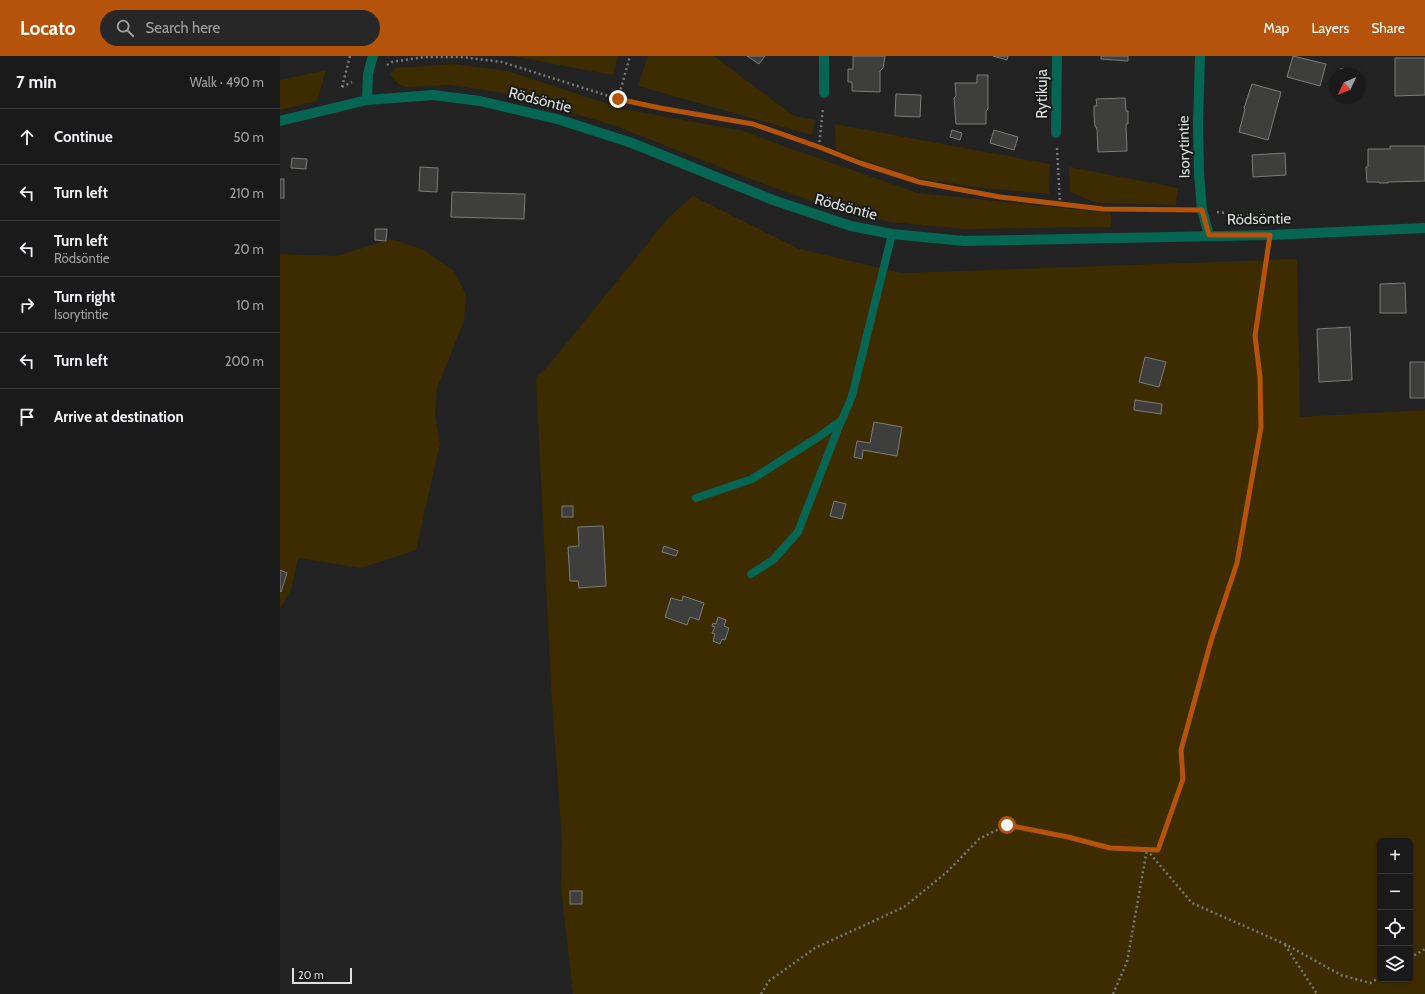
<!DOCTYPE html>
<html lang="en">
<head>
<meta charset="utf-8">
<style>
	body { margin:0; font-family:Cabin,sans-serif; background:#272727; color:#f1f3f6 }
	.controls { position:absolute; right:12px; bottom:12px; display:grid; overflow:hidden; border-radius:6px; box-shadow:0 1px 3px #0004 }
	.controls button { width:36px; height:36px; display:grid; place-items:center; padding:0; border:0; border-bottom:1px solid #383839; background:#1a1a1a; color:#f1f3f6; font:20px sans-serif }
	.compass { position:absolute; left:1049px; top:12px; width:36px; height:36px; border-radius:50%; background:#1a1a1a; box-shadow:0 1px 3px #0004; rotate:226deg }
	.scale { position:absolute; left:12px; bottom:10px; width:60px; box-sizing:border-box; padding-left:4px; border:2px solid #dedfde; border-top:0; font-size:11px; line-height:14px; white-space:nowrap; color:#dedfde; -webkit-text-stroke:3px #181a18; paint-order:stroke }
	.stop { position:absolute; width:12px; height:12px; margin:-9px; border:3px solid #b45309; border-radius:50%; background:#fff }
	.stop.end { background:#b45309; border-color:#fff; box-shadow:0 1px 4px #0008 }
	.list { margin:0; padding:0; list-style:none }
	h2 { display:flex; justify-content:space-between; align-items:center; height:52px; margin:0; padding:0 16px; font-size:17px }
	h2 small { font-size:13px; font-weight:400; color:#9fa1a2 }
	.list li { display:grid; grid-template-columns:26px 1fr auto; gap:12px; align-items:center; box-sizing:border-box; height:56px; padding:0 16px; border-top:1px solid #383839 }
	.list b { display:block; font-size:15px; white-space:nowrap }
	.list p { margin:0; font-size:13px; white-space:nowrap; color:#9fa1a2 }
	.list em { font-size:13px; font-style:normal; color:#9fa1a2 }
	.icon { flex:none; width:22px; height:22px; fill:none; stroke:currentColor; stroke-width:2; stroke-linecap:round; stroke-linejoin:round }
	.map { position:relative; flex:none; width:1145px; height:938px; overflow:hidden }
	header { display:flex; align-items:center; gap:24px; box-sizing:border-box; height:56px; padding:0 20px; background:#b45309; color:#fff }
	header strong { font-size:19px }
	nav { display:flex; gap:22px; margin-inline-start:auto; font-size:14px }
	.search { width:280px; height:36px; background:#272727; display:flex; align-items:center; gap:10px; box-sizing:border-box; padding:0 14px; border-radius:22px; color:#9fa1a2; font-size:15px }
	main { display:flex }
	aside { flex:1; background:#1a1a1a }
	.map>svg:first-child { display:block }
	.green { fill:#3c2c00; fill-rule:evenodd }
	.building { fill:#3e3f3c; stroke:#7c7c7a }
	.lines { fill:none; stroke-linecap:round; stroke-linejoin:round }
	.path { stroke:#777877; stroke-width:2.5; stroke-dasharray:2 3; stroke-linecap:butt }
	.service { stroke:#066654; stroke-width:8 }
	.minor { stroke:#066654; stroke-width:10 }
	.tertiary { stroke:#066654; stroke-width:10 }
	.route { stroke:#b45309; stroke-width:5 }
	.labels { text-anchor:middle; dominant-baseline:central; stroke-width:4; stroke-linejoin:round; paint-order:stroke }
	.street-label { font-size:15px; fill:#dedfde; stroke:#181a18 }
</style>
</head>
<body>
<header>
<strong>Locato</strong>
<div class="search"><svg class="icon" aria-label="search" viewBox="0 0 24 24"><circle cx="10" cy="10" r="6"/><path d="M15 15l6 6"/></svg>Search here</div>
<nav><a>Map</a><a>Layers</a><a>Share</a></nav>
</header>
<main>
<aside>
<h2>7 min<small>Walk · 490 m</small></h2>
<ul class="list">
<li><svg class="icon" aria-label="ahead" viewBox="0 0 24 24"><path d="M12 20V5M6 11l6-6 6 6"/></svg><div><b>Continue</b></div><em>50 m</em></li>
<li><svg class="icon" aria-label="left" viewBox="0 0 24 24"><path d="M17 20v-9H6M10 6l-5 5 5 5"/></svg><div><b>Turn left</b></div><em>210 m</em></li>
<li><svg class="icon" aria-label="left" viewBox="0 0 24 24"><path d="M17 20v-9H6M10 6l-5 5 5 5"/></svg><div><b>Turn left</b><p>Rödsöntie</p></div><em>20 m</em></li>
<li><svg class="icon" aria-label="right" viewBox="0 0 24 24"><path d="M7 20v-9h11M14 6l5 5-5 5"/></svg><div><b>Turn right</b><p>Isorytintie</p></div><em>10 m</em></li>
<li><svg class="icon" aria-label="left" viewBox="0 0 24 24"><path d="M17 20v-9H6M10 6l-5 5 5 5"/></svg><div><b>Turn left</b></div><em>200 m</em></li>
<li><svg class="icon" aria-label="arrive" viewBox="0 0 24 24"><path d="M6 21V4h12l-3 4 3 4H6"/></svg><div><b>Arrive at destination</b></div></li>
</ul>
</aside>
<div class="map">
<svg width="1145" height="938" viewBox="0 0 1145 938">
	<rect width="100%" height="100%" fill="#222322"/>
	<!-- green -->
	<g class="green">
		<path d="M232,0H338L333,19Z"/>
		<path d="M368,0H434L514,60L535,64L532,79L358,30Z"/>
		<path d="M174,8L228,15L343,53L464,75L509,92L638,137L831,157V171L684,173L610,166L537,147L465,121L336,70L224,37L170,29L128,31L120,29L113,23L110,18L116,12Z"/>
		<path d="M46,14L37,45L0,54V24Z"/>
		<path d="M555,68L770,108L769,138L701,132L632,121L556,94Z"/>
		<path d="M789,111L898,132L896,149L817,147L790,136Z"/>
		<path d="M413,140L519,193L622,217L1017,203L1020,361L1145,354V938H293L281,831L282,785L271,630L256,322L269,309L389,161ZM1100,785H1130V923H1100Z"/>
		<path d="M111,183L142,193L174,215L186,239L184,265L157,332L155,359L160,388L136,494L81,512L18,502L11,534L0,552V198L57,200Z"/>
	</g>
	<!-- building -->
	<g class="building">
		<path d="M467,0H485L479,8Z"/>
		<path d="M573,0H605L603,12L600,15V36L572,35V26H568V13H573Z"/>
		<path d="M713,0H728L727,4Z"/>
		<path d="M821,0H848V5L821,3Z"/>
		<path d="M1013,0L1046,8L1040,30L1007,21Z"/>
		<path d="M1115,2H1145V39L1115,40Z"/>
		<path d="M1061,12L1072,16L1071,18H1058Z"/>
		<path d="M697,19H708V53L706,55V68H676L674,42L676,40L675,27H697Z"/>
		<path d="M972,28L1001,36L988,84L959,76L965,53L964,52Z"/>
		<path d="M616,38L641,39L640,61L615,60Z"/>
		<path d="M845,42L846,55H848V68H846L847,95L818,96L817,73L815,70L814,61V50H817L816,43Z"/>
		<path d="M672,74L682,77L680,84L670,81Z"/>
		<path d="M714,74L738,81L734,94L710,87Z"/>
		<path d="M1110,90H1145V125L1108,126V127H1099V126H1087L1086,111H1088V93H1110Z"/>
		<path d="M1005,97L1006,119L973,121L972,99Z"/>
		<path d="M12,102L27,103L26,113L11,112Z"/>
		<path d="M140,111L158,112L157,136L139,135Z"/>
		<rect x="0" y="123" width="4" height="19"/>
		<path d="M172,136L245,138L244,163L171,161Z"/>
		<path d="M95,173H107L106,185L95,184Z"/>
		<path d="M1125,227L1126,257H1100V228Z"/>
		<path d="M1070,271L1072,324L1039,326L1037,273Z"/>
		<path d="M865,301L886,306L879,331L859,326Z"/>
		<rect x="1130" y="306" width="15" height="36"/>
		<path d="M855,344L882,348L881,358L854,354Z"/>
		<path d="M594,366L622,371L617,400L583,394L582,403L574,401L577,385L590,387Z"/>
		<path d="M554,445L566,448L562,463L550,460Z"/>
		<rect x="282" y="450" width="11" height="11"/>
		<path d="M323,470L326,530L299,532L298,525H290L288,491L299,490L298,471Z"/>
		<path d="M384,490L398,495L396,500L382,496Z"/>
		<path d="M0,514L7,517L1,536L0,535Z"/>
		<path d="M403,540L424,547L419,564L410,561L407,569L385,561L391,542L402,545Z"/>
		<path d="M438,561L446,564L444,570L449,572L445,584L442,583L440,588L433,585L435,578L432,577L435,571L432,570L433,567L436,568Z"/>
		<rect x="290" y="835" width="12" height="13"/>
	</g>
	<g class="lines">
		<!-- path -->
		<g class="path">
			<path d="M107,9L112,6L144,1H181L222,6L338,43L380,52L473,68L539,91L580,107L639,126L720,141L823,153L906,154"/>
			<path d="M62,31L72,26"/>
			<path d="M62,31L70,0"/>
			<path d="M338,43L350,0"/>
			<path d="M539,91L543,52"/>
			<path d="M777,92L780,148"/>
			<path d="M937,156L996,162"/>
			<path d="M867,794L912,847L1005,888L1061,919L1090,927L1100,921"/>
			<path d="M1005,889L1037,938"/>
			<path d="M1130,902L1145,893"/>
			<path d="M481,938L489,925L535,892L624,851L667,816L699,783L727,769L788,781L830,792L878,793L903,723L901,694L931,585L957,507L981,371L980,321L975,280L987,193"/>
			<path d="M833,938L847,906L867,793"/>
		</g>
		<!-- service -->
		<g class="service">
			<path d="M416,442L472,423L540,380L562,364L572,340L612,178"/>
			<path d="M471,518L493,504L518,476L561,365"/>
		</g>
		<!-- minor -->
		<g class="minor">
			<path d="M544,37V0"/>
			<path d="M776,77L777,0"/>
		</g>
		<!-- tertiary -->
		<g class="tertiary">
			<path d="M920,0L918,68L919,117L922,154L929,179"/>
			<path d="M87,44L88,18L93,0"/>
			<path d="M0,65L87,44L153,39L200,45L277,63L352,87L493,144L571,170L612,178L684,185L990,179L1145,172"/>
		</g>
	</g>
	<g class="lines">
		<!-- route -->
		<path class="route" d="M338,43L380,52L473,68L539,91L580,107L639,126L720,141L823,153L922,154L929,179H990L975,280L980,321L981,371L957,507L931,585L901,694L903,723L878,794L830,792L788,781L727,769"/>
	</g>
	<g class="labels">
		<!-- street labels -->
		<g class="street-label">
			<text transform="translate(762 38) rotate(-90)">Rytikuja</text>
			<text transform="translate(260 44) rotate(14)">Rödsöntie</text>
			<text transform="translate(904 91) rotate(-91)">Isorytintie</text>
			<text transform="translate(566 151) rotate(15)">Rödsöntie</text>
			<text transform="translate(979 163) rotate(-1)">Rödsöntie</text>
		</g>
	</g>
</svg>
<div class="controls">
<button>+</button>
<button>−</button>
<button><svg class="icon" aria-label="locate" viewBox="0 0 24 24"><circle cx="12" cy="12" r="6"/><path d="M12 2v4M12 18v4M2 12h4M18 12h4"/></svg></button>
<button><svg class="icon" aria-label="layers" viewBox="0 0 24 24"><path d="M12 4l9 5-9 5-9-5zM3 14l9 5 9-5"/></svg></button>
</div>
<svg class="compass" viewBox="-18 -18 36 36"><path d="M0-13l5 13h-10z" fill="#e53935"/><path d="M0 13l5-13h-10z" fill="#9fa1a2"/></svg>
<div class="scale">20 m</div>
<div class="stop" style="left:727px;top:769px"></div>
<div class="stop end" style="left:338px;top:43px"></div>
</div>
</main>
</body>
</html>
